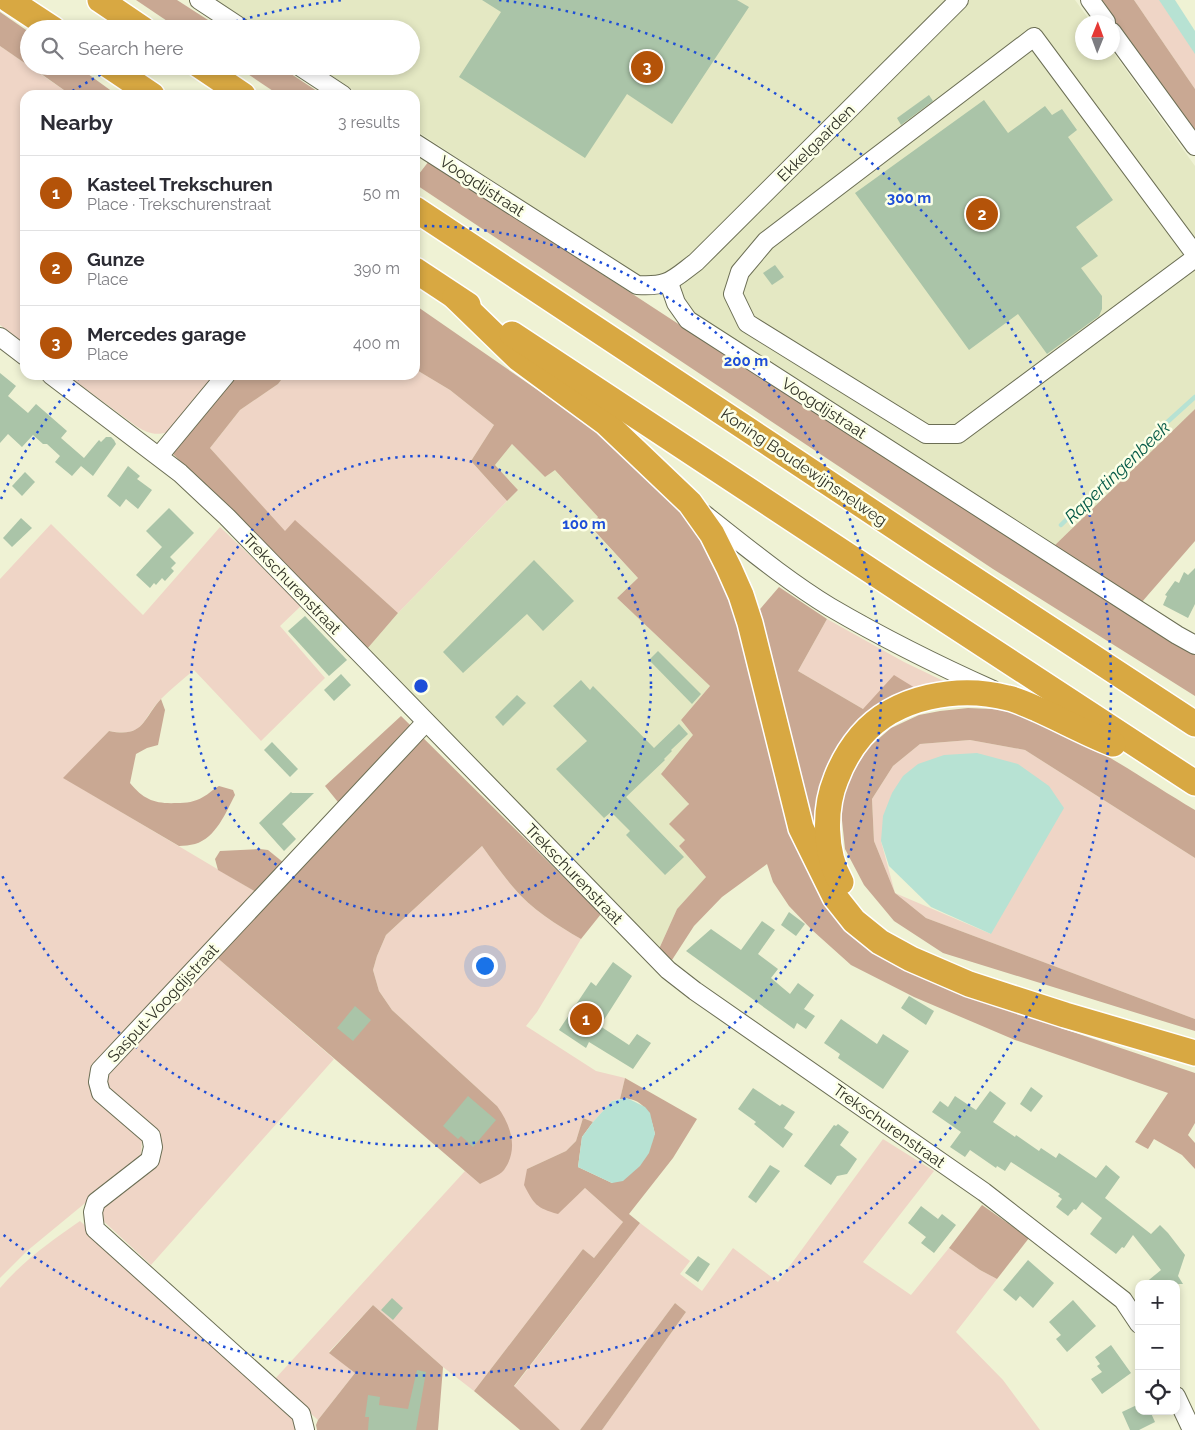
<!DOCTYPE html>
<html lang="en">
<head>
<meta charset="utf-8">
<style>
	body { margin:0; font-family:Raleway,sans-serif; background:#f2f2f3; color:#2b2b33 }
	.controls { position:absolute; right:15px; bottom:15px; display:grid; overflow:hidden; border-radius:10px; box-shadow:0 2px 8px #0003 }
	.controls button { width:45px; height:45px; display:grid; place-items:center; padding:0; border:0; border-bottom:1px solid #e1e1e2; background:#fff; color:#2b2b33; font:25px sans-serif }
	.compass { position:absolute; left:1075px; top:15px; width:45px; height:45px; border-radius:50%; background:#fff; box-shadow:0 2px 8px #0003; rotate:1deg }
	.you { position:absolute; left:484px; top:965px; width:18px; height:18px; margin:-12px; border:4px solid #fff; border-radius:50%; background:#1a73e8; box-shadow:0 0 0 8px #1a73e833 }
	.badge { display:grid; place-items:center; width:32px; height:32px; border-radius:50%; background:#b45309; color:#fff; font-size:16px; font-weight:700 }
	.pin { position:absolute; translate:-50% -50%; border:2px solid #fff; box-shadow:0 1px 5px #0006 }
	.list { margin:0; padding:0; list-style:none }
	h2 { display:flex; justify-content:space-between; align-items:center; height:65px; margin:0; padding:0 20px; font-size:21px }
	h2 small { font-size:16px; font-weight:400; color:#7c7c81 }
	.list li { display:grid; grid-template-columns:32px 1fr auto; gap:15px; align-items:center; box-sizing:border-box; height:75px; padding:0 20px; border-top:1px solid #e1e1e2 }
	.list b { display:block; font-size:19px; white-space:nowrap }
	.list p { margin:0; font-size:16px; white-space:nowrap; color:#7c7c81 }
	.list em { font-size:16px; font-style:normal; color:#7c7c81 }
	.icon { flex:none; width:28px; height:28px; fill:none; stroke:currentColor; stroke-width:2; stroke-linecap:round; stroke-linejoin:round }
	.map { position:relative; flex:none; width:1195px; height:1430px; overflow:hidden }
	.search { position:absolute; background:#fff; box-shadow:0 2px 8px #0003; left:20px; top:20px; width:400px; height:55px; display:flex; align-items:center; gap:12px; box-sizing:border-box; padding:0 18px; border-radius:28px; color:#7c7c81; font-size:19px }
	.panel { position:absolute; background:#fff; box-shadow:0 2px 8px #0003; left:20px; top:90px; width:400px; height:290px; border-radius:15px }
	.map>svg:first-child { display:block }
	.built { fill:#e4e8c3 }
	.green { fill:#efd5c6; fill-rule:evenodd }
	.forest { fill:#c9a893 }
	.water { fill:#b7e2d3 }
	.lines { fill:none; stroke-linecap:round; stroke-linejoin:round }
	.stream { stroke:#b7e2d3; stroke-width:4.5 }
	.building { fill:#aac4a8 }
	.minor-casing { stroke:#6b6e54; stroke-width:20 }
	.highway-casing { stroke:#fff; stroke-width:28 }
	.minor { stroke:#fff; stroke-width:18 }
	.highway { stroke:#d8a842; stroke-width:25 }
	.ring { fill:none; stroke:#1d4ed8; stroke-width:2.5; stroke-dasharray:2.5 5 }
	.labels { text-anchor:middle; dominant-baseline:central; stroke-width:5; stroke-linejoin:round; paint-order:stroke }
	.street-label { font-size:16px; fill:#2f3125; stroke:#fcffe7 }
	.water-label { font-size:18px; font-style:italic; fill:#045a47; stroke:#fcffe7 }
	.centre { fill:#1d4ed8; stroke:#fcffe7; stroke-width:2.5 }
	.ring-label { font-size:15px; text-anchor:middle; font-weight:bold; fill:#1d4ed8; stroke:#fcffe7; stroke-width:5; stroke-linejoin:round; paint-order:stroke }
</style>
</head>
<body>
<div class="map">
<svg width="1195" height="1430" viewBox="0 0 1195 1430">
	<rect width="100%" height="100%" fill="#eff2d4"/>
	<!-- built -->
	<g class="built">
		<path d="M216,0H1075L1091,22H1082V52H1113L1195,166V409L1052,548L415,130V95H361L317,66H411V29H260Z"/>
		<path d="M512,444L545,477L555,469L598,517L590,527L638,578L617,598L710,686L681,720L694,735L685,840L679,846L706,877L677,909L659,949L367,649L398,613L518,490L495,465Z"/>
	</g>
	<!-- green -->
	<g class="green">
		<path d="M1134,0H1162L1195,44V89Z"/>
		<path d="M0,46L71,95H25V344L0,325Z"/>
		<path d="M415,369L450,390L494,425L471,461L507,501L398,613L295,521L285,532L210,448L240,410L278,384L285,375H415Z"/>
		<path d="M67,375H216L169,432C155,436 147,433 136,426Z"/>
		<path d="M51,524L143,615L220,527L302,605L280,626L325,678L261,741L194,670C183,679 171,689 161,699C141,719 146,738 109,731L64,778L256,892L92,1070C90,1074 88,1076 89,1081C91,1095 130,1126 142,1138L141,1157L27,1251L0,1278V579Z"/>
		<path d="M827,619L904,662L952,685L863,709L798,671Z"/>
		<path d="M970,740L1025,750L1195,858V1019L926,918L895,893L874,841L872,799L893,766L920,744ZM881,841L991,934L895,893Z"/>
		<path d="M482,846C492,860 502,874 513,887C531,909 557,925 581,939L537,1012L526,1026L596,1071L625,1078L620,1099L612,1101L593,1122L583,1118L576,1141L566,1151L527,1169L558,1213L585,1188L623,1222L594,1258L583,1249L474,1391L443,1367L373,1305L329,1352L355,1373L318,1420L274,1380L465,1171L480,1184L497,1106L392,1010L379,991L373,970L377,956L386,935Z"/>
		<path d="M214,955L334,1059L151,1265L99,1217L104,1204L156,1160L150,1124L109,1088L105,1074Z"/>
		<path d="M883,1139L934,1171L863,1262L911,1295L949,1248L980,1270L997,1279L956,1332L1003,1380L1040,1430H602L686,1312L675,1303L580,1430H560L514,1387L640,1223L690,1261L680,1274L702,1291L733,1248L778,1282Z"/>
		<path d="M80,1221L283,1406L294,1419L296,1430H0V1288C23,1261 51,1241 80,1221Z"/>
	</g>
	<!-- forest -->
	<g class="forest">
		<path d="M136,0H177L222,29H179Z"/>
		<path d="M1099,0H1134L1195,89V132Z"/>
		<path d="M0,12L29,32V66L0,46Z"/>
		<path d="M30,66H77L117,95H71Z"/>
		<path d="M236,66H279L323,95H279Z"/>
		<path d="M429,161L706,342L1195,648V696L993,569L415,184V179Z"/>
		<path d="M415,305L623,449L700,534L733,601L825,896L941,983L1064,1029L1195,1073V1123L1188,1135L1195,1143V1169L1182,1155L1154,1139L1148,1149L1135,1142L1168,1093L1015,1040L914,997L851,965L812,930L789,906L773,882L767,864L722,897L694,926L672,960L659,949L677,909L706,877L679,846L685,840L669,824L689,804L661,774L693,735L681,720L710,686L617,598L638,578L590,526L598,517L555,470L545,477L512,444L495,465L518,490L507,501L471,461L494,425L450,390L415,369Z"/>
		<path d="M232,375H285L278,384L240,410L210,448L285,531L295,520L398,613L367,649L172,453Z"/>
		<path d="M1195,409V541L1141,603L1052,548Z"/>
		<path d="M779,587L827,619L798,671L863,709L894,675L920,691L875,712L817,842L755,615Z"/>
		<path d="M161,699L165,710L158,745L147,748L136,754L130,783C144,800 155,804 177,803C186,803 195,802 203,797C209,794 213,789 219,786L233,790L235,795C226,812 216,838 195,844C190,845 184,846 179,846L63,778L109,731C144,738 142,720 161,699Z"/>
		<path d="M968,708C983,709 999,708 1014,713C1076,731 1139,777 1195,810V858L1025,750L970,740L920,744L893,766L872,799L874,841L895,893L926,918L1195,1019V1031L943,953L894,921L864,885L845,849L841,811L848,780L868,748L891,728L919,715L940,711Z"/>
		<path d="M401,716L601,914L581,939C557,925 531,909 513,887C502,874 492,860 482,846L386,935L377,956L373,970L379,991L392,1010L497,1106C511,1125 519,1149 504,1170C499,1176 487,1180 480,1184L214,955L346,812L325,786Z"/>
		<path d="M260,849L268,850L284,863L256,892L218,870L215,859L220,851Z"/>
		<path d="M625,1078L697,1119L673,1158L629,1214L640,1223L514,1386L560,1430H520L474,1391L583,1249L594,1258L623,1222L585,1188L558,1214C536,1208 534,1204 524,1185L527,1169L566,1151L576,1141L583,1118L593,1122L582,1137L578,1167L612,1183L655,1134C651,1115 644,1096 620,1099Z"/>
		<path d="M982,1205L1029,1238L997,1279L980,1270L949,1248Z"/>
		<path d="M675,1303L686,1312L602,1430H580Z"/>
		<path d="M373,1305L443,1367L438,1430H317L316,1425L318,1420L355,1373L329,1353Z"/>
	</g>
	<!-- water -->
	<g class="water">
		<path d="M1159,0H1175L1195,31V54Z"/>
		<path d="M977,753L1018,764L1049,786L1064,808L991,934L931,907L889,866L881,841L883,816L892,793L903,776L918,764L944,755Z"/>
		<path d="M627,1098L645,1107L650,1113L655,1134L649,1153L640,1166L623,1181L612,1183L578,1167L582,1137L593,1122L612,1101Z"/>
	</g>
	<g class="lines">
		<!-- stream -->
		<path class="stream" d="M1061,525L1143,444L1195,397"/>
	</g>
	<!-- building -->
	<g class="building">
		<path d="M482,0H737L749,7L672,124L627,94L585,158L459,77L501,12Z"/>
		<path d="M929,95L933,101L901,125L897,118Z"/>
		<path d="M984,100L1008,133L1045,106L1052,115L1062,109L1077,130L1068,137L1113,200L1076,227L1098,256L1081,268L1102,296V309L1099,316L1047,354L1018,314L969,350L855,193Z"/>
		<path d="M775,265L784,277L772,285L763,273Z"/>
		<path d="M0,373L16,386L8,396L28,413L36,404L67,431L61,438L84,458L99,440L101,442L106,437H111L114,440L116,444L93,476L81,466L72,476L55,462L60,456L47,444H43L33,435L22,447L8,434L0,443Z"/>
		<path d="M128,466L140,476L137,479L152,490L138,509L126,499L120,507L107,496Z"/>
		<path d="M25,472L35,482L22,496L12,486Z"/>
		<path d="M169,508L194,533L170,557L176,563L171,568L174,571L165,581L162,578L156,585L154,583L150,588L136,575L162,547L146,531Z"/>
		<path d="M21,518L32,528L12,547L3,538Z"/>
		<path d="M534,560L574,601L543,631L527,614L463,673L443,652Z"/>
		<path d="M1195,568V604L1188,618L1163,605L1167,596L1165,595L1175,581L1179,583L1184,572L1188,575Z"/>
		<path d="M305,616L347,660L329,676L288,631Z"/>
		<path d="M658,651L701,694L692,704L649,660Z"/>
		<path d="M341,674L351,685L334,701L324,690Z"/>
		<path d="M581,680L590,690L593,686L654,748L679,724L688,734L671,750L672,751L664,759L665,760L626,797L684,857L665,875L626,835L630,831L611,812L604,818L556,769L587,741L553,706Z"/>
		<path d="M517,695L526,703L503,726L495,717Z"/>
		<path d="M272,742L298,769L290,777L264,750Z"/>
		<path d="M291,792L292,793H314L282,824L296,839L284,851L259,823Z"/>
		<path d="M789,912L805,924L796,936L781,925Z"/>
		<path d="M762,921L775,930L758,954L778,969L771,978L790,994L798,983L814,995L804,1009L815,1016L806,1029L797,1023L794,1029L686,951L711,929L741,950Z"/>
		<path d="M613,962L632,976L600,1026L629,1045L637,1034L651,1043L633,1069L589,1042L586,1048L559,1030L591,982L596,986Z"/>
		<path d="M909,996L934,1011L926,1025L901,1008Z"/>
		<path d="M355,1006L371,1020L353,1041L337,1028Z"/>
		<path d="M841,1019L877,1044L883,1034L909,1051L883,1089L838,1058L840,1054L824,1043Z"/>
		<path d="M1031,1087L1043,1096L1031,1112L1020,1104Z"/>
		<path d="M753,1088L780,1106L782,1104L795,1112L784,1128L793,1134L783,1148L754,1124L756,1122L738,1109Z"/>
		<path d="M990,1091L1006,1103L993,1122L1015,1137L1016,1135L1039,1151L1041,1148L1056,1158L1059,1153L1096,1178L1106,1165L1120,1177L1105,1198L1151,1234L1160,1225L1168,1233L1185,1255L1178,1276L1183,1284H1144L1161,1270L1133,1235L1124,1248L1122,1247L1116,1254L1090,1234L1102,1218L1082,1202L1076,1210L1074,1209L1068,1216L1056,1207L1062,1199L1058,1196L1060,1194L1011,1162L1005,1171L997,1166L996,1168L970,1150L965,1157L950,1147L961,1132L932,1112L940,1101L948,1107L955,1096L976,1110Z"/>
		<path d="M468,1096L496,1120L473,1147L461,1136L458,1139L443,1126Z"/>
		<path d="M838,1124L849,1132L840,1145L857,1159L847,1174L837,1176L831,1185L804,1166L834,1125L836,1126Z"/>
		<path d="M770,1165L780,1171L756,1203L748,1197Z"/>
		<path d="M921,1206L938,1219L942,1214L956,1225L934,1253L921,1243L926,1237L908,1223Z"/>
		<path d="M698,1256L710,1264L698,1282L685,1273Z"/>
		<path d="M1028,1260L1054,1283L1033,1308L1020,1296L1016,1301L1003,1290Z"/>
		<path d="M392,1298L403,1308L393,1320L381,1310Z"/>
		<path d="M1073,1300L1096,1326L1067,1352L1056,1339L1061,1335L1049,1322Z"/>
		<path d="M1111,1345L1131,1373L1102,1394L1091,1379L1102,1372L1097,1366L1100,1364L1095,1357Z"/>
		<path d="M417,1370L426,1372L416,1430H368L369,1417H365L368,1395L380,1397L379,1405L408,1409Z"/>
		<path d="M1139,1404V1411H1150L1155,1422L1139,1430H1130L1122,1412Z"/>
	</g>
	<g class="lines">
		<defs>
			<g id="minor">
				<path d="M199,0L243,29"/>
				<path d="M1090,0L1106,22"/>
				<path d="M1112,32L1195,146"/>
				<path d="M299,66L343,95"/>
				<path d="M415,143L637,285C669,287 672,280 696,262L959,0"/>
				<path d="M1195,254L1034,37L766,241L740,272L733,294L747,323L926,434H958L1195,258"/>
				<path d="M669,283L676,303L688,320L1177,635L1195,645"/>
				<path d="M0,337L25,356"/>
				<path d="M51,375L180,473L227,517L668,970L695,991L984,1192L1123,1300L1139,1324"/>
				<path d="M159,456L226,375"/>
				<path d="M704,514C745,546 786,580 830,607C883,638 937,665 993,690"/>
				<path d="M1176,1396L1192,1430"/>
				<path d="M305,1430L301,1414L95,1229L93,1212L96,1202L150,1160L153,1147L151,1136L101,1093L98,1082L100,1070L426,722"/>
			</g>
			<g id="highway">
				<path d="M9,0L53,29"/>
				<path d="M100,0L143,29"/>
				<path d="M109,66L152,95"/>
				<path d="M200,66L243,95"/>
				<path d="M415,209L934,553L1195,724"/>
				<path d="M415,270L468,305"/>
				<path d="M455,297L519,359L606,423L690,503L712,534L729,568L741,595L750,623L801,828L835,897L854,921L880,942L911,959L969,984L1065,1015L1195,1053"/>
				<path d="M512,334L903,592L1195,783"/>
				<path d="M841,882C824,853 824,808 836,779C842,763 850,749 861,736C895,696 959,685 1008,698C1018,700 1027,705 1037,709C1062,720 1087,734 1113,744"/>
			</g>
		</defs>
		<!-- minor casing -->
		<use href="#minor" class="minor-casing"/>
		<!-- highway casing -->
		<use href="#highway" class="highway-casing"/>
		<!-- minor -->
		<use href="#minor" class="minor"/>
		<!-- highway -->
		<use href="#highway" class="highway"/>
	</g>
	<!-- distance rings -->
	<g class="ring">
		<circle cx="421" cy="686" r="230"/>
		<path d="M1 499A460 460 0 0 1 82 375M417 226A460 460 0 1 1 1 873"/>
		<path d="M66 95A690 690 0 0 1 113 68M214 28A690 690 0 0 1 343 0M499 0A690 690 0 1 1 1 1233"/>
	</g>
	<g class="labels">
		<!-- street labels -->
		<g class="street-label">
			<text transform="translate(816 143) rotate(-45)">Ekkelgaarden</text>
			<text transform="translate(482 186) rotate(33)">Voogdijstraat</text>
			<text transform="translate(824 408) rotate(33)">Voogdijstraat</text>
			<text transform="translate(804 467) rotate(34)">Koning Boudewijnsnelweg</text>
			<text transform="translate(292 584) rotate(46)">Trekschurenstraat</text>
			<text transform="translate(574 874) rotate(46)">Trekschurenstraat</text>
			<text transform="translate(163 1003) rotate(-47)">Sasput-Voogdijstraat</text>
			<text transform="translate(889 1126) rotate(35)">Trekschurenstraat</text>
		</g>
		<!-- water labels -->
		<g class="water-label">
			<text transform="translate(1117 472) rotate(-44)">Rapertingenbeek</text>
		</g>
	</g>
	<circle cx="421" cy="686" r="8" class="centre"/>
	<g class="ring-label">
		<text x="909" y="203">300 m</text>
		<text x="746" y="366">200 m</text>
		<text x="584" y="529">100 m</text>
	</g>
</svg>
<div class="controls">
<button>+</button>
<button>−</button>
<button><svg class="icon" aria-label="locate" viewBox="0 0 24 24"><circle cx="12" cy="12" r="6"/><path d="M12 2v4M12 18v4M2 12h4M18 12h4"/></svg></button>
</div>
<svg class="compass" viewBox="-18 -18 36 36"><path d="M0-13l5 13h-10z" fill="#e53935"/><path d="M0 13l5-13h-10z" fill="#7c7c81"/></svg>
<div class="you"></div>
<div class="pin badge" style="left:586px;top:1019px">1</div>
<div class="pin badge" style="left:982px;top:214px">2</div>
<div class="pin badge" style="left:647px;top:67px">3</div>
<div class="search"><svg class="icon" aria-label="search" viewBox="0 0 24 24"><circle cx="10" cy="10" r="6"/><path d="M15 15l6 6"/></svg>Search here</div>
<section class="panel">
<h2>Nearby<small>3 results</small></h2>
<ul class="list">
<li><span class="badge">1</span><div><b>Kasteel Trekschuren</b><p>Place · Trekschurenstraat</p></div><em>50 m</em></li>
<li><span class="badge">2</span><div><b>Gunze</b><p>Place</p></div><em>390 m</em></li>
<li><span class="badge">3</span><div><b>Mercedes garage</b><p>Place</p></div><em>400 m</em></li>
</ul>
</section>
</div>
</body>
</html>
